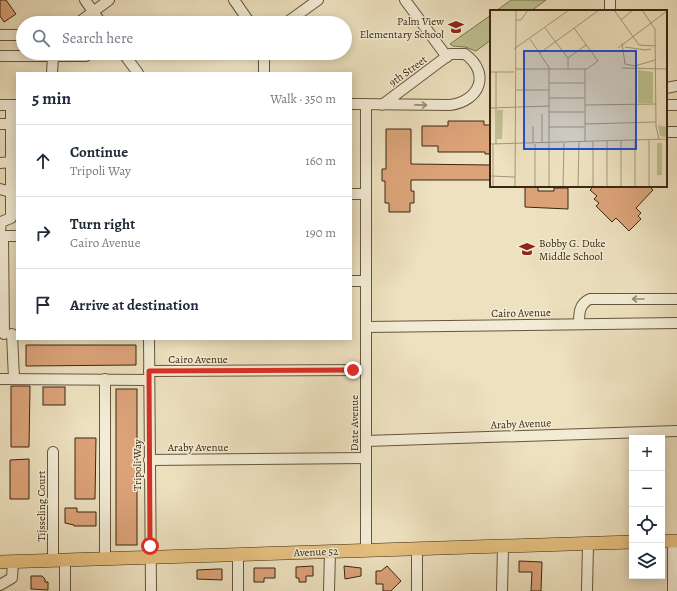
<!DOCTYPE html>
<html lang="en">
<head>
<meta charset="utf-8">
<style>
	body { margin:0; font-family:Alegreya,serif; background:#f2f2f3; color:#1f2937 }
	.controls { position:absolute; right:12px; bottom:12px; display:grid; overflow:hidden; border-radius:0px; box-shadow:0 2px 10px #0003 }
	.controls button { width:36px; height:36px; display:grid; place-items:center; padding:0; border:0; border-bottom:1px solid #e0e1e3; background:#fff; color:#1f2937; font:20px sans-serif }
	.stop { position:absolute; width:12px; height:12px; margin:-9px; border:3px solid #d93025; border-radius:50%; background:#fff }
	.stop.end { background:#d93025; border-color:#fff; box-shadow:0 1px 4px #0008 }
	.list { margin:0; padding:0; list-style:none }
	h2 { display:flex; justify-content:space-between; align-items:center; height:52px; margin:0; padding:0 16px; font-size:17px }
	h2 small { font-size:13px; font-weight:400; color:#747a83 }
	.list li { display:grid; grid-template-columns:26px 1fr auto; gap:12px; align-items:center; box-sizing:border-box; height:72px; padding:0 16px; border-top:1px solid #e0e1e3 }
	.list b { display:block; font-size:15px; white-space:nowrap }
	.list p { margin:0; font-size:13px; white-space:nowrap; color:#747a83 }
	.list em { font-size:13px; font-style:normal; color:#747a83 }
	.icon { flex:none; width:22px; height:22px; fill:none; stroke:currentColor; stroke-width:2; stroke-linecap:round; stroke-linejoin:round }
	.map { position:relative; flex:none; width:677px; height:591px; overflow:hidden }
	.search { position:absolute; background:#fff; box-shadow:0 2px 10px #0003; left:16px; top:16px; width:336px; height:44px; display:flex; align-items:center; gap:10px; box-sizing:border-box; padding:0 14px; border-radius:22px; color:#747a83; font-size:15px }
	.panel { position:absolute; background:#fff; box-shadow:0 2px 10px #0003; left:16px; top:72px; width:336px; height:268px; border-radius:0px }
	.map>svg:first-child { display:block }
	.green { fill:#bdc18f; stroke:#7b7451 }
	.building { fill:#dca379; stroke:#392713 }
	.lines { fill:none; stroke-linecap:round; stroke-linejoin:round }
	.minor-casing { stroke:#66563e; stroke-width:12 }
	.major-casing { stroke:#392713; stroke-width:14 }
	.minor { stroke:#f3ecd5; stroke-width:10 }
	.major { stroke:#e6c080; stroke-width:13 }
	.oneway { stroke:#968a74 }
	.route { stroke:#d93025; stroke-width:5 }
	.labels { text-anchor:middle; dominant-baseline:central; stroke-width:3; stroke-linejoin:round; paint-order:stroke }
	.poi-label { font-size:11px; fill:#392713; stroke:#f3ecd5; text-anchor:end }
	.street-label { font-size:11px; fill:#392713; stroke:#f3ecd5 }
	.inset-road { fill:none; stroke:#a5977a; stroke-width:1 }
	.view { fill:#1d4ed8; fill-opacity:0.15; stroke:#1d4ed8; stroke-width:2 }
	.inset-edge { fill:none; stroke:#392713; stroke-width:2 }
</style>
</head>
<body>
<div class="map">
<svg width="677" height="591" viewBox="0 0 677 591">
	<rect width="100%" height="100%" fill="#ede1bf"/>
	<filter id="stains"><feTurbulence type="fractalNoise" baseFrequency=".005" numOctaves="4"/><feColorMatrix values="0 0 0 0 .2 0 0 0 0 .09 0 0 0 0 .02 0 0 0 .5 -.17"/></filter>
	<radialGradient id="worn" r=".72"><stop offset=".6" stop-color="#630" stop-opacity="0"/><stop offset="1" stop-color="#630" stop-opacity=".3"/></radialGradient>
	<!-- green -->
	<g class="green">
		<path d="M511,0H546L531,11H496Z"/>
		<path d="M491,15V40L476,51L465,47L453,46L450,44Z"/>
	</g>
	<!-- building -->
	<g class="building">
		<path d="M0,0H6L16,14L4,22L0,16Z"/>
		<path d="M448,121H484V125H491V154H485V152H438V146H422V126H448Z"/>
		<path d="M386,129H411V164L491,165V180H411V191H414V203H410V212H389V203H385V181H382V169H386Z"/>
		<path d="M594,186H649L653,190L636,208L641,213L638,216L641,219L629,231L616,218L612,222L596,206L599,203L594,199L597,196L590,190Z"/>
		<path d="M525,187H538V191H554V188H568V209L525,207Z"/>
		<path d="M26,345H136V365L26,366Z"/>
		<path d="M11,386H30L29,447H11Z"/>
		<rect x="43" y="387" width="22" height="18"/>
		<rect x="116" y="389" width="21" height="156"/>
		<path d="M75,438H96L95,499H75Z"/>
		<path d="M29,459V499H10V460Z"/>
		<path d="M65,508H77V512H96V526H74V525L65,523Z"/>
		<path d="M519,561L542,562L541,591H531L532,572H519Z"/>
		<path d="M313,566V576H306V582H299V578H296V567Z"/>
		<path d="M344,566L361,568V576L345,579Z"/>
		<path d="M387,566L401,581L391,591H383V584H376V571H381Z"/>
		<path d="M254,568H275V578H264V582H254Z"/>
		<path d="M217,569H222V580L197,579V570Z"/>
		<path d="M31,576H42L45,579V582H48V590L31,589Z"/>
	</g>
	<g class="lines">
		<defs>
			<g id="minor">
				<path d="M85,0L101,23"/>
				<path d="M234,0L250,23"/>
				<path d="M405,0L447,57"/>
				<path d="M610,0V11"/>
				<path d="M78,23L109,0"/>
				<path d="M286,23L318,0"/>
				<path d="M0,35H23"/>
				<path d="M123,53L138,73"/>
				<path d="M264,53V73"/>
				<path d="M0,56H86V53"/>
				<path d="M52,73L53,56"/>
				<path d="M666,88L677,86"/>
				<path d="M351,104H355L450,105C480,101 491,73 465,54H450L382,105"/>
				<path d="M366,104V550"/>
				<path d="M0,105H17"/>
				<path d="M666,105H677"/>
				<path d="M0,124H11V105"/>
				<path d="M666,132H677"/>
				<path d="M0,163L11,162"/>
				<path d="M0,189L11,192"/>
				<path d="M351,194H366"/>
				<path d="M0,231L1,222L11,218V124"/>
				<path d="M0,236H17"/>
				<path d="M3,236L4,334"/>
				<path d="M351,281H366"/>
				<path d="M579,324C579,313 579,304 590,299H677"/>
				<path d="M366,327L677,323"/>
				<path d="M12,334L14,379"/>
				<path d="M149,339L151,591"/>
				<path d="M149,371L366,370"/>
				<path d="M0,379L149,380"/>
				<path d="M366,441L677,431"/>
				<path d="M149,460L366,458"/>
				<path d="M105,559V379"/>
				<path d="M53,561V452"/>
				<path d="M0,585L12,578L13,562"/>
				<path d="M65,591V560"/>
				<path d="M238,591V554"/>
				<path d="M329,591L330,551"/>
				<path d="M417,591V549"/>
				<path d="M502,591L503,547"/>
				<path d="M587,591L588,544"/>
				<path d="M673,591V541"/>
			</g>
			<g id="major">
				<path d="M662,541H677"/>
				<path d="M0,562L632,542"/>
			</g>
		</defs>
		<!-- minor casing -->
		<use href="#minor" class="minor-casing"/>
		<!-- major casing -->
		<use href="#major" class="major-casing"/>
		<!-- minor -->
		<use href="#minor" class="minor"/>
		<!-- major -->
		<use href="#major" class="major"/>
	</g>
	<!-- one-way arrows -->
	<defs><path id="oneway-shaft" d="M-6 0H5M1.5-3L5.5 0L1.5 3" fill="none" stroke-width="1.6" stroke-linecap="round" stroke-linejoin="round"/></defs>
	<g class="oneway">
		<use href="#oneway-shaft" transform="translate(421 105) rotate(1)"/>
		<use href="#oneway-shaft" transform="translate(638 299) rotate(-180)"/>
	</g>
	<g class="lines">
		<!-- route -->
		<path class="route" d="M150,546L149,371L353,370"/>
	</g>
	<!-- icons -->
	<defs>
		<symbol id="school-bare" viewBox="-9 -9 18 18"><path d="M0-5L7-2L0 1L-7-2ZM-4 1L0 2.5L4 1V4Q0 6-4 4Z" fill="#8f2418" stroke="#f3ecd5" stroke-width="2.5" paint-order="stroke"/></symbol>
	</defs>
	<g fill-rule="evenodd">
		<use href="#school-bare" x="445" y="16" width="22" height="22"/>
		<use href="#school-bare" x="516" y="238" width="22" height="22"/>
	</g>
	<g class="labels">
		<!-- poi labels -->
		<g class="poi-label">
			<text x="444" y="21">Palm View<tspan x="444" dy="13">Elementary School</tspan></text>
			<text x="539" y="243" text-anchor="start">Bobby G. Duke<tspan x="539" dy="13">Middle School</tspan></text>
		</g>
		<!-- street labels -->
		<g class="street-label">
			<text transform="translate(408 71) rotate(-36)">9th Street</text>
			<text transform="translate(521 313) rotate(-1)">Cairo Avenue</text>
			<text x="198" y="359">Cairo Avenue</text>
			<text transform="translate(354 423) rotate(-90)">Date Avenue</text>
			<text transform="translate(521 424) rotate(-2)">Araby Avenue</text>
			<text x="198" y="447">Araby Avenue</text>
			<text transform="translate(137 465) rotate(-90)">Tripoli Way</text>
			<text transform="translate(41 506) rotate(-90)">Tijsseling Court</text>
			<text transform="translate(316 552) rotate(-2)">Avenue 52</text>
		</g>
	</g>
	<!-- overview -->
	<g transform="translate(490 10)">
		<rect width="177" height="177" fill="#ede1bf"/>
		<path d="M148,60L163,62V93H148ZM7,100H13L12,129H7ZM168,115L176,117V127L170,126ZM167,133H172V165H167Z" fill="#bdc18f"/>
		<path class="inset-road" d="M124,0L149,35L165,36M152,0L165,19L166,116L169,129M26,10H31L38,0M131,10L143,0M55,18L78,48V59M40,29L60,59M132,33L135,54L145,56L165,50M135,37L155,40L161,39M128,38L177,1M24,39L79,0M50,43L109,0M78,48L96,35M132,58L177,59M26,59H97L108,51L84,18M59,59V177M95,59V132M0,62H24M59,73H94M26,80H59M59,88H94M95,95L166,94M0,98L59,96M59,102H94M95,114L166,112M59,117H94M43,133V116M52,133V104M0,134L177,129M3,134V177M6,134V62M0,166L25,167M25,177L26,0M45,177V134M73,177L74,133M88,177L89,132M103,177V132M117,177V131M131,177V131M145,177V130M159,177V130"/>
		<path class="view" d="M34,41H146V139H34Z"/>
		<rect width="177" height="177" class="inset-edge"/>
	</g>
	<rect width="100%" height="100%" filter="url(#stains)"/>
	<rect width="100%" height="100%" fill="url(#worn)"/>
</svg>
<div class="controls">
<button>+</button>
<button>−</button>
<button><svg class="icon" aria-label="locate" viewBox="0 0 24 24"><circle cx="12" cy="12" r="6"/><path d="M12 2v4M12 18v4M2 12h4M18 12h4"/></svg></button>
<button><svg class="icon" aria-label="layers" viewBox="0 0 24 24"><path d="M12 4l9 5-9 5-9-5zM3 14l9 5 9-5"/></svg></button>
</div>
<div class="stop" style="left:150px;top:546px"></div>
<div class="stop end" style="left:353px;top:370px"></div>
<div class="search"><svg class="icon" aria-label="search" viewBox="0 0 24 24"><circle cx="10" cy="10" r="6"/><path d="M15 15l6 6"/></svg>Search here</div>
<section class="panel">
<h2>5 min<small>Walk · 350 m</small></h2>
<ul class="list">
<li><svg class="icon" aria-label="ahead" viewBox="0 0 24 24"><path d="M12 20V5M6 11l6-6 6 6"/></svg><div><b>Continue</b><p>Tripoli Way</p></div><em>160 m</em></li>
<li><svg class="icon" aria-label="right" viewBox="0 0 24 24"><path d="M7 20v-9h11M14 6l5 5-5 5"/></svg><div><b>Turn right</b><p>Cairo Avenue</p></div><em>190 m</em></li>
<li><svg class="icon" aria-label="arrive" viewBox="0 0 24 24"><path d="M6 21V4h12l-3 4 3 4H6"/></svg><div><b>Arrive at destination</b></div></li>
</ul>
</section>
</div>
</body>
</html>
